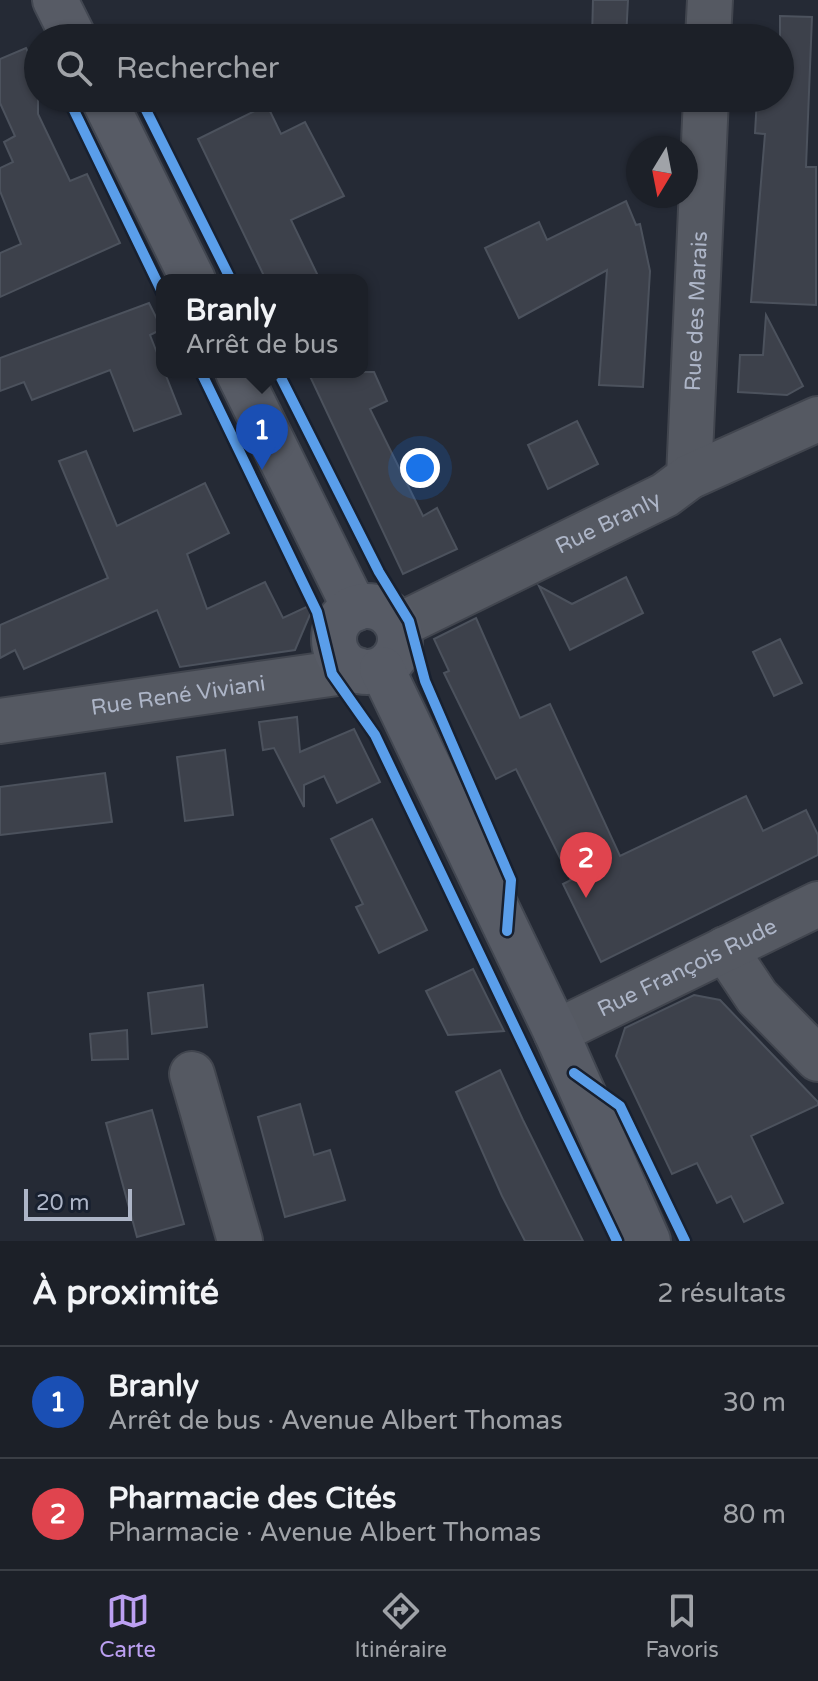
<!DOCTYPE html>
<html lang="fr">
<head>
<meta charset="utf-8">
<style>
	body { margin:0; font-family:"Varela Round",sans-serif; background:#252830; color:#f1f3f6 }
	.compass { position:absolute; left:626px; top:136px; width:72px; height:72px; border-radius:50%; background:#1c2028; box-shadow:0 2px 6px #0004; rotate:190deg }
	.scale { position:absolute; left:24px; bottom:20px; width:108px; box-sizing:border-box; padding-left:8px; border:4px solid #adb5c7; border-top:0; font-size:22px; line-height:28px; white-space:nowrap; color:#adb5c7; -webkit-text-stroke:6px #18202f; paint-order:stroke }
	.you { position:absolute; left:420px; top:468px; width:28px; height:28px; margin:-20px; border:6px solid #fff; border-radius:50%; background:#1a73e8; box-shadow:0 0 0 12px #1a73e833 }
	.badge { display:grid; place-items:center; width:52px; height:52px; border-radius:50%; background:#bca0f2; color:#fff; font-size:26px; font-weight:700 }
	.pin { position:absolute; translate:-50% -66px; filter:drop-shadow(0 2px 4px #0008) }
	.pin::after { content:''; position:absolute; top:42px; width:28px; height:24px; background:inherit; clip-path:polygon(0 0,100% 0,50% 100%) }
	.popup { position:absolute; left:156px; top:274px; width:212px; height:104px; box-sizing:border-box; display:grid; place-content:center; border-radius:16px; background:#1c2028; filter:drop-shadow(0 2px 6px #0005); font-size:26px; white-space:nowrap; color:#a0a3a8 }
	.popup b { font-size:30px; color:#f1f3f6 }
	.popup::after { content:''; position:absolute; left:50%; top:100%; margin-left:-16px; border:16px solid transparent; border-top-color:#1c2028 }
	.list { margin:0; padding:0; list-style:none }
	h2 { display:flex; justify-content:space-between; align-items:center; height:104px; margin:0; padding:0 32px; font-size:34px }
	h2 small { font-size:26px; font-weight:400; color:#a0a3a8 }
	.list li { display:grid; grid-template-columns:52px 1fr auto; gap:24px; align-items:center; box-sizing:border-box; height:112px; padding:0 32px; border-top:2px solid #3a3e45 }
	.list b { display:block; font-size:30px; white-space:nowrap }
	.list p { margin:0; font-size:26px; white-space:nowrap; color:#a0a3a8 }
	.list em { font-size:26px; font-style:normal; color:#a0a3a8 }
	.icon { flex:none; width:44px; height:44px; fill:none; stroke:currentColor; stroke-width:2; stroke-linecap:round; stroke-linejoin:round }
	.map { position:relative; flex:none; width:818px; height:1241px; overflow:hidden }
	.search { position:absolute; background:#1c2028; box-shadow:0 2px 6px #0004; left:24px; right:24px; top:24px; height:88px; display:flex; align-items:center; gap:20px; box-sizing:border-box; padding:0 28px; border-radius:44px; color:#a0a3a8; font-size:30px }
	.sheet { height:328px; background:#1c2028 }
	nav { display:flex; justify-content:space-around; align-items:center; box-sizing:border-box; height:112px; border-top:2px solid #3a3e45; background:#1c2028; font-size:22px; color:#a0a3a8 }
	nav a { display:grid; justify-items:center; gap:4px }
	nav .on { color:#bca0f2 }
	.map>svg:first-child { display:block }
	.building { fill:#3d414b; stroke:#4c525d; stroke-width:2 }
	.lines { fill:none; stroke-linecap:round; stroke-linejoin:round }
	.minor-casing { stroke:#41454e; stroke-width:48 }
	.primary-casing { stroke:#424751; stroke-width:48 }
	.minor { stroke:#555962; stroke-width:44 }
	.primary { stroke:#575b65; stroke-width:44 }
	.cycleway-casing { stroke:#18202f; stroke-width:15 }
	.cycleway { stroke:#5a9eea; stroke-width:10 }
	.labels { text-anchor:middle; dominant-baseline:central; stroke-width:7; stroke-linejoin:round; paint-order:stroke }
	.street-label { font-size:22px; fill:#adb5c7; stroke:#18202f }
</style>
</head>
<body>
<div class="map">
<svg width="818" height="1241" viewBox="0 0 818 1241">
	<rect width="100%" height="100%" fill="#252a35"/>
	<!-- building -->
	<g class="building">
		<path d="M593,0H628L626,38H592Z"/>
		<path d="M780,16L812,17L806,167H816V305L751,302L765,134L755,133L757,98H780Z"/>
		<path d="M26,48L38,73V114L70,181L87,174L120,243L0,297V253L21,244L0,191V168L13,162L4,142L15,136L0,103V59Z"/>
		<path d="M267,105L281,134L305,122L344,196L291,220L320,280H266L198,139Z"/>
		<path d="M626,201L636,225L640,224L650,271L643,387L599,385L607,270L519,318L485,248L539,222L547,240Z"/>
		<path d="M149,303L162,329L150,335L181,414L134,431L110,370L32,400L24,382L0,391V358Z"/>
		<path d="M766,315L803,386L787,395L738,392L740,355H763Z"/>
		<path d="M308,372H374L387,401L370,409L423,516L437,508L457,549L403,574Z"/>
		<path d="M577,421L598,464L548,489L528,445Z"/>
		<path d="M86,451L117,526L205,483L229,533L187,554L207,609L265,582L283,618L315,603L295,650L180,667L157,610L24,669L15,650L0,658V625L108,578L59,461Z"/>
		<path d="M626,577L643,613L570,650L539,586L572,604Z"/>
		<path d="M476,618L520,718L550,704L620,856L746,796L763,831L806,810L818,835V855L601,962L563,884L571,880L516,769L496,779L444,673L449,671L434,639Z"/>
		<path d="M780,639L802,683L774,696L753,652Z"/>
		<path d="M297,717L300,752L354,729L380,782L337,803L324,776L304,785V807L274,748L263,750L259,722Z"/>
		<path d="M225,750L233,815L185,821L177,757Z"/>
		<path d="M105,773L112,822L0,835V787Z"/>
		<path d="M372,819L427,930L379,953L356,907L363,904L331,839Z"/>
		<path d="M473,969L504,1031L448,1035L426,991Z"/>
		<path d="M203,985L207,1027L152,1034L148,993Z"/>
		<path d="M694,995L720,1000L818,1102V1105L751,1136L783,1203L744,1222L731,1196L717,1203L697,1163L672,1174L616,1056L625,1028Z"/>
		<path d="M127,1030L128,1059L92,1060L90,1034Z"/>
		<path d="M500,1070L523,1120L583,1241H525L502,1196L456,1092Z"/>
		<path d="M300,1104L314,1155L330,1150L345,1200L285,1217L258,1117Z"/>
		<path d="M152,1110L184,1224L137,1237L106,1123Z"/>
	</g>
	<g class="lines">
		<defs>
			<g id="minor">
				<path d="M708,38L710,0"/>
				<path id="s1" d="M689,477L706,98"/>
				<path id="s2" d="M398,626L665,495L689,477L818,419"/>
				<path id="s3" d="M0,721L358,670"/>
				<path d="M725,949L757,997L818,1059"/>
				<path id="s4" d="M556,1032L818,904"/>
				<path d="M192,1074L240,1241"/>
			</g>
			<g id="primary">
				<path d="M55,0L74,38"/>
				<path d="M103,98L193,280"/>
				<path d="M238,372L355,609"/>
				<circle cx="367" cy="639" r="33"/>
				<path d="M382,669L556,1032L648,1241"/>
			</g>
		</defs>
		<!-- minor casing -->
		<use href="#minor" class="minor-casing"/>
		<!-- primary casing -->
		<use href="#primary" class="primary-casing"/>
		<!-- minor -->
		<use href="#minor" class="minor"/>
		<!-- primary -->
		<use href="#primary" class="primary"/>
		<defs>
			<g id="cycleway">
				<path d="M68,98L162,292"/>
				<path d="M140,98L231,280"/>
				<path d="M201,372L317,612L332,674L375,735L617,1241"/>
				<path d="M278,372L379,572L409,621L425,681L511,880L507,931"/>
				<path d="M574,1073L620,1106L685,1241"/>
			</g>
		</defs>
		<!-- cycleway casing -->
		<use href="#cycleway" class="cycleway-casing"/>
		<!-- cycleway -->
		<use href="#cycleway" class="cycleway"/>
	</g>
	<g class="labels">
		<!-- street labels -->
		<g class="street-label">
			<text stroke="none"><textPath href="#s1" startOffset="166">Rue des Marais</textPath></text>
			<text stroke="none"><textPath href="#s2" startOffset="234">Rue Branly</textPath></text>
			<text stroke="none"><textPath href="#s3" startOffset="180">Rue René Viviani</textPath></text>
			<text stroke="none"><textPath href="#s4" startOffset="146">Rue François Rude</textPath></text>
		</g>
	</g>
</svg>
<svg class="compass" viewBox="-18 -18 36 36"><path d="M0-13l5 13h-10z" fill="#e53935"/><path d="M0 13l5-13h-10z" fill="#a0a3a8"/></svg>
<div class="scale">20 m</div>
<div class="you"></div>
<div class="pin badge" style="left:262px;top:470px;background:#1a4fb4">1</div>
<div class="popup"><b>Branly</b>Arrêt de bus</div>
<div class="pin badge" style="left:586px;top:898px;background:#e0444e">2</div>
<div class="search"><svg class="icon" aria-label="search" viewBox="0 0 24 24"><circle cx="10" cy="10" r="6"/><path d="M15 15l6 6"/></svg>Rechercher</div>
</div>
<section class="sheet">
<h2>À proximité<small>2 résultats</small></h2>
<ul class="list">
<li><span class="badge" style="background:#1a4fb4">1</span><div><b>Branly</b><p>Arrêt de bus · Avenue Albert Thomas</p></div><em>30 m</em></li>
<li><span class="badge" style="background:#e0444e">2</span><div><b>Pharmacie des Cités</b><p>Pharmacie · Avenue Albert Thomas</p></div><em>80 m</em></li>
</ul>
</section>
<nav>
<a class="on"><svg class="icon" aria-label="map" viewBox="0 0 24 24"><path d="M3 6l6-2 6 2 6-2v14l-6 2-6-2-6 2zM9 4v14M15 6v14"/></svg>Carte</a>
<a><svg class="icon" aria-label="directions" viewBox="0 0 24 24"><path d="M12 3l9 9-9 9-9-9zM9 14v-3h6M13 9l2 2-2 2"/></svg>Itinéraire</a>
<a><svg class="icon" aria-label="saved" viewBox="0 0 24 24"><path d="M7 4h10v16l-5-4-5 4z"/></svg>Favoris</a>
</nav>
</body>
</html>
